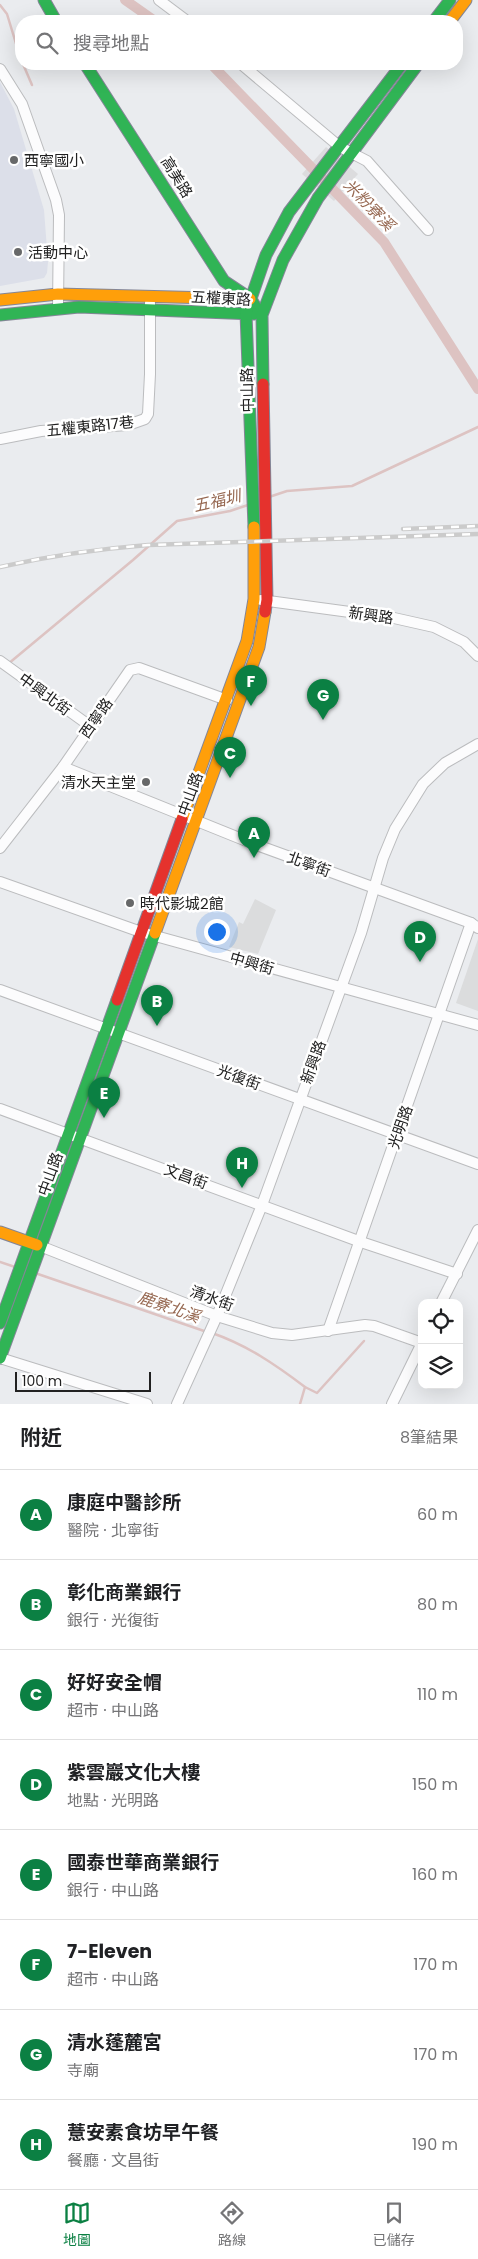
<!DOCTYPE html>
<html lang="zh-TW">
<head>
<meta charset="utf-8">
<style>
	body { margin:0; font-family:Poppins,"Noto Sans TC",sans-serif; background:#f2f2f2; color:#202124 }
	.controls { position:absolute; right:15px; bottom:15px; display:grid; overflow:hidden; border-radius:10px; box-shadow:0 5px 20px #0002 }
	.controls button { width:45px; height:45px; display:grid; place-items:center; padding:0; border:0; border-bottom:1px solid #e0e0e0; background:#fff; color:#202124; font:25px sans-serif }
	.scale { position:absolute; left:15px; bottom:12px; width:136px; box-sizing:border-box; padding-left:5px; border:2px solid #212121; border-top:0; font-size:14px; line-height:18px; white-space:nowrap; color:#212121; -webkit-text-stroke:4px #fff; paint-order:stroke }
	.you { position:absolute; left:216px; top:931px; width:18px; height:18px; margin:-12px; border:4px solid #fff; border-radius:50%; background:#1a73e8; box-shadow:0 0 0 8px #1a73e833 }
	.badge { display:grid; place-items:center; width:32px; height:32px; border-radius:50%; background:#0b8043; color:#fff; font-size:16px; font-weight:700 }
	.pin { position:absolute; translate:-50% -41px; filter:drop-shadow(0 1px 2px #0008) }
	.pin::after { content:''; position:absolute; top:26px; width:18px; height:15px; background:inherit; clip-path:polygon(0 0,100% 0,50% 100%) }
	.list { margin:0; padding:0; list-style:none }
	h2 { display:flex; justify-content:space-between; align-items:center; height:65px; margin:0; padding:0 20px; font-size:21px }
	h2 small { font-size:16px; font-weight:400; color:#757577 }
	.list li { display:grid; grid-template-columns:32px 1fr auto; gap:15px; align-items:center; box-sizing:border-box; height:90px; padding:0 20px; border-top:1px solid #e0e0e0 }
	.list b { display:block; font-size:19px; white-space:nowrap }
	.list p { margin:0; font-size:16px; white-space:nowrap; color:#757577 }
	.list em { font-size:16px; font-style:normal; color:#757577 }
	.icon { flex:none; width:28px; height:28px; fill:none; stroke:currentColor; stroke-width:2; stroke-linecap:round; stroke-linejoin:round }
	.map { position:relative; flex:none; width:478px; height:1404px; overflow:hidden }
	.search { position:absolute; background:#fff; box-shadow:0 5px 20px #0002; left:15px; right:15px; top:15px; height:55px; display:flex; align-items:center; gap:12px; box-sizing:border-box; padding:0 18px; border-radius:20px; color:#757577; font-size:19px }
	.sheet { height:785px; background:#fff }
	nav { display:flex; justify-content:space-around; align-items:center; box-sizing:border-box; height:70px; border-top:1px solid #e0e0e0; background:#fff; font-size:14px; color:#757577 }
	nav a { display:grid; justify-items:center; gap:2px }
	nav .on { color:#0b8043 }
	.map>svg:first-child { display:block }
	.education { fill:#dcdfe9 }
	.religious { fill:#dbdcdd }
	.pier { fill:#dcdcde }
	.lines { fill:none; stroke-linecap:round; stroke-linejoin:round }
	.stream { stroke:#ddc3c2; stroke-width:2.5 }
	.canal { stroke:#ddc3c2; stroke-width:10 }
	.street-casing { stroke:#bbbcbe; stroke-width:12 }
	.fast-casing { stroke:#848697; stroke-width:13 }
	.slow-casing { stroke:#848697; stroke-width:13 }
	.jam-casing { stroke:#848697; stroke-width:13 }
	.street { stroke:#fcfcfd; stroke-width:10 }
	.fast { stroke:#30b455; stroke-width:11 }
	.slow { stroke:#ff9f0a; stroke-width:11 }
	.jam { stroke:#e5322d; stroke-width:11 }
	.rail-casing { stroke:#cbcbcb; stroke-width:4.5 }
	.rail { stroke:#fff; stroke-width:2.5; stroke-dasharray:8; stroke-linecap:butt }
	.poi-dot { fill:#676869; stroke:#fff; stroke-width:2 }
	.labels { text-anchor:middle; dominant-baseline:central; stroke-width:5; stroke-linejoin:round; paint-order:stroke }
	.poi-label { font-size:15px; fill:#212121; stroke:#fff; text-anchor:start }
	.street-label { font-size:15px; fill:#212121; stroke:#fff }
	.water-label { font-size:16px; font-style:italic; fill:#966851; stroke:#fff }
</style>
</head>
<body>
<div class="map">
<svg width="478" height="1404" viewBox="0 0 478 1404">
	<rect width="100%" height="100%" fill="#eaecef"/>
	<!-- education -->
	<path class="education" d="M0,82L14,109L44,210L48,262L47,273L44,278L0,286Z"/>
	<!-- religious -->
	<g class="religious">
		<path d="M255,899L276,910L258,954L229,947L239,922L243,924Z"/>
		<path d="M478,939V1011L456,1003Z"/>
	</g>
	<!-- pier -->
	<path class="pier" d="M326,147L358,174L334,201L302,174Z"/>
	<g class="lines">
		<!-- stream -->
		<g class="stream">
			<path d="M0,5L7,14L21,60"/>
			<path d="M23,64L32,85"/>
			<path d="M269,497L287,491L352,486L478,427"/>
			<path d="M8,664L133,560L177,521L230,511L248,505"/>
			<path d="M0,1262L15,1267"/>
			<path d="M35,1273L207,1332"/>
			<path d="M212,1333C247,1345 276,1365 305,1387L300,1404"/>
			<path d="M305,1387L317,1393L364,1341"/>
		</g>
		<!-- canal -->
		<g class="canal">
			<path d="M125,0L155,21"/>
			<path d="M211,64L384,242L478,389"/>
		</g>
		<defs>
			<g id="street">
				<path d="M159,0L187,21"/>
				<path d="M241,64L340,147L367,161L428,230"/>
				<path d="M0,69L22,104L56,200L59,215L58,308"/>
				<path d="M0,439L41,431L128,425L145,419L148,414L150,374V303"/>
				<path d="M261,600L394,618L434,627L464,642L478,656"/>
				<path d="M0,661L90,726"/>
				<path d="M63,767L254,844L471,923L478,928"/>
				<path d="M0,848L63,767L130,670L139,668L227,700"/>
				<path d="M0,882L141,932L478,1025"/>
				<path d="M0,990L478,1164"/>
				<path d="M0,1109L361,1242L457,1274"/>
				<path d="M40,1246L217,1316L272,1333L292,1335L365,1325L374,1326L422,1343"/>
				<path d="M441,1303L478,1230"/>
				<path d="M328,1331L471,923"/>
				<path d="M0,1358L147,1404"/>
				<path d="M177,1404L217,1316L262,1205L361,933L383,858L395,829L423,784L445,763L478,744"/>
				<path d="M392,1404L422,1343"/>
			</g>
			<g id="fast">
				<path d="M44,0L56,21"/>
				<path d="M434,21L450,0"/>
				<path d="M85,64L224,281L251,299L255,306"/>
				<path d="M0,315L79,307L254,314"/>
				<path d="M263,384L262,315L283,260L318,198L418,64"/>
				<path d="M254,527L246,313L266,255L289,212L402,64"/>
				<path d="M0,1323L117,1000"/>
				<path d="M0,1358L155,933"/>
			</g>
			<g id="slow">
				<path d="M450,21L466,0"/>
				<path d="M0,300L58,294L250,299"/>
				<path d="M182,819L247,641L254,599V527"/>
				<path d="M155,933L259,647L265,612"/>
				<path d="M0,1232L37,1245"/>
			</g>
			<g id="jam">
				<path d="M263,384L267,600L265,612"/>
				<path d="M117,1000L182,819"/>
			</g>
		</defs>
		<!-- street casing -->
		<use href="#street" class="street-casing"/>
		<!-- fast casing -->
		<use href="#fast" class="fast-casing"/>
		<!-- slow casing -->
		<use href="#slow" class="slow-casing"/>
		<!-- jam casing -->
		<use href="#jam" class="jam-casing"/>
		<!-- street -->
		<use href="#street" class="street"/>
		<!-- fast -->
		<use href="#fast" class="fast"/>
		<!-- slow -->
		<use href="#slow" class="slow"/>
		<!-- jam -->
		<use href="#jam" class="jam"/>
		<defs>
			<g id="rail">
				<path d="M403,529L478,526"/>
				<path d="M0,567C49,556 97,549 148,545L478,534"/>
			</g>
		</defs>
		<!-- rail casing -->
		<use href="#rail" class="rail-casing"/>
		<!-- rail -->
		<use href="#rail" class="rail"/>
	</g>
	<!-- markers -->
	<g class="poi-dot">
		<circle cx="14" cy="160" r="5"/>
		<circle cx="18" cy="252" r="5"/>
		<circle cx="146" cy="782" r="5"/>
		<circle cx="130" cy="903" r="5"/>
	</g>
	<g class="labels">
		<!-- poi labels -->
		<g class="poi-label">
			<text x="24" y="160">西寧國小</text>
			<text x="28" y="252">活動中心</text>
			<text x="136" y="782" text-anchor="end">清水天主堂</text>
			<text x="140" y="903">時代影城2館</text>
		</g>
		<!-- street labels -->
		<g class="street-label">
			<text transform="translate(177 177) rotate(58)">高美路</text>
			<text transform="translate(221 298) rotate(3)">五權東路</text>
			<text transform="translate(247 390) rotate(-91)">中山路</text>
			<text transform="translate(90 426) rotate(-6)">五權東路17巷</text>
			<text transform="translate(371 615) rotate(8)">新興路</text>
			<text transform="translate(45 694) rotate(36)">中興北街</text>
			<text transform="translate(96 718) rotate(-55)">西寧路</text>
			<text transform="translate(190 794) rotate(-70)">中山路</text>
			<text transform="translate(309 864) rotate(20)">北寧街</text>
			<text transform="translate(252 963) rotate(16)">中興街</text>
			<text transform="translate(313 1062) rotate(-70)">新興路</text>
			<text transform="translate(239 1077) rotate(20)">光復街</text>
			<text transform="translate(400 1127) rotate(-71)">光明路</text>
			<text transform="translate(50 1174) rotate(-70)">中山路</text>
			<text transform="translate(186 1176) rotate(20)">文昌街</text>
			<text transform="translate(212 1298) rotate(20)">清水街</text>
		</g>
		<!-- water labels -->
		<g class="water-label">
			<text transform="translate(369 205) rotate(46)">米粉寮溪</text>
			<text transform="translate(217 501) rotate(-13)">五福圳</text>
			<text transform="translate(169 1307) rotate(19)">鹿寮北溪</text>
		</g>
	</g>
</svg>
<div class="controls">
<button><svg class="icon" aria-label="locate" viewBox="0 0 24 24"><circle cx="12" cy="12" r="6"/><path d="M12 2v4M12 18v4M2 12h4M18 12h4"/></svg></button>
<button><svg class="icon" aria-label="layers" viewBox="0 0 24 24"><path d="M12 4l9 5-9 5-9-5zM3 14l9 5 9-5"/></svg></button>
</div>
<div class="scale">100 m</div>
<div class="you"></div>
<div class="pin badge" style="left:254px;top:858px">A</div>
<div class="pin badge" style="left:157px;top:1026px">B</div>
<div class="pin badge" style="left:230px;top:778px">C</div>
<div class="pin badge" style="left:420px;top:962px">D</div>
<div class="pin badge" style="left:104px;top:1118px">E</div>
<div class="pin badge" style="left:251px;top:706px">F</div>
<div class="pin badge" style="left:323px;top:720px">G</div>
<div class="pin badge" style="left:242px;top:1188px">H</div>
<div class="search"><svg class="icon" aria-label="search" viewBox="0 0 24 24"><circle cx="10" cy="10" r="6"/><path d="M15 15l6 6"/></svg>搜尋地點</div>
</div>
<section class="sheet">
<h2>附近<small>8筆結果</small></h2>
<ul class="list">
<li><span class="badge">A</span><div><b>康庭中醫診所</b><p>醫院 · 北寧街</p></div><em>60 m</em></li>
<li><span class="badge">B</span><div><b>彰化商業銀行</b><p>銀行 · 光復街</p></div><em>80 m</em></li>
<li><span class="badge">C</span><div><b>好好安全帽</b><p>超市 · 中山路</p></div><em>110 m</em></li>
<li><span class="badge">D</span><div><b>紫雲巖文化大樓</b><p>地點 · 光明路</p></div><em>150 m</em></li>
<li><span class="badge">E</span><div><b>國泰世華商業銀行</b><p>銀行 · 中山路</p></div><em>160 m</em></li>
<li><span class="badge">F</span><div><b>7-Eleven</b><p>超市 · 中山路</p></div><em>170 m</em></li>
<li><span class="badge">G</span><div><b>清水蓬麓宮</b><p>寺廟</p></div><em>170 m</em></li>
<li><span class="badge">H</span><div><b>薏安素食坊早午餐</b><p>餐廳 · 文昌街</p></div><em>190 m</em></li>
</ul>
</section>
<nav>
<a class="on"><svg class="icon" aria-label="map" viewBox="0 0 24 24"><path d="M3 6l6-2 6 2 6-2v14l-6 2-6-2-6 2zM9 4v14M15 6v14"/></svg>地圖</a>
<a><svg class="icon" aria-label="directions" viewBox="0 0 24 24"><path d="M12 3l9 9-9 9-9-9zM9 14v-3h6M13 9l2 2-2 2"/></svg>路線</a>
<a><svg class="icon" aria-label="saved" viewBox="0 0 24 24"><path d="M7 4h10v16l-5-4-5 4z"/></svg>已儲存</a>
</nav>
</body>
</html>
